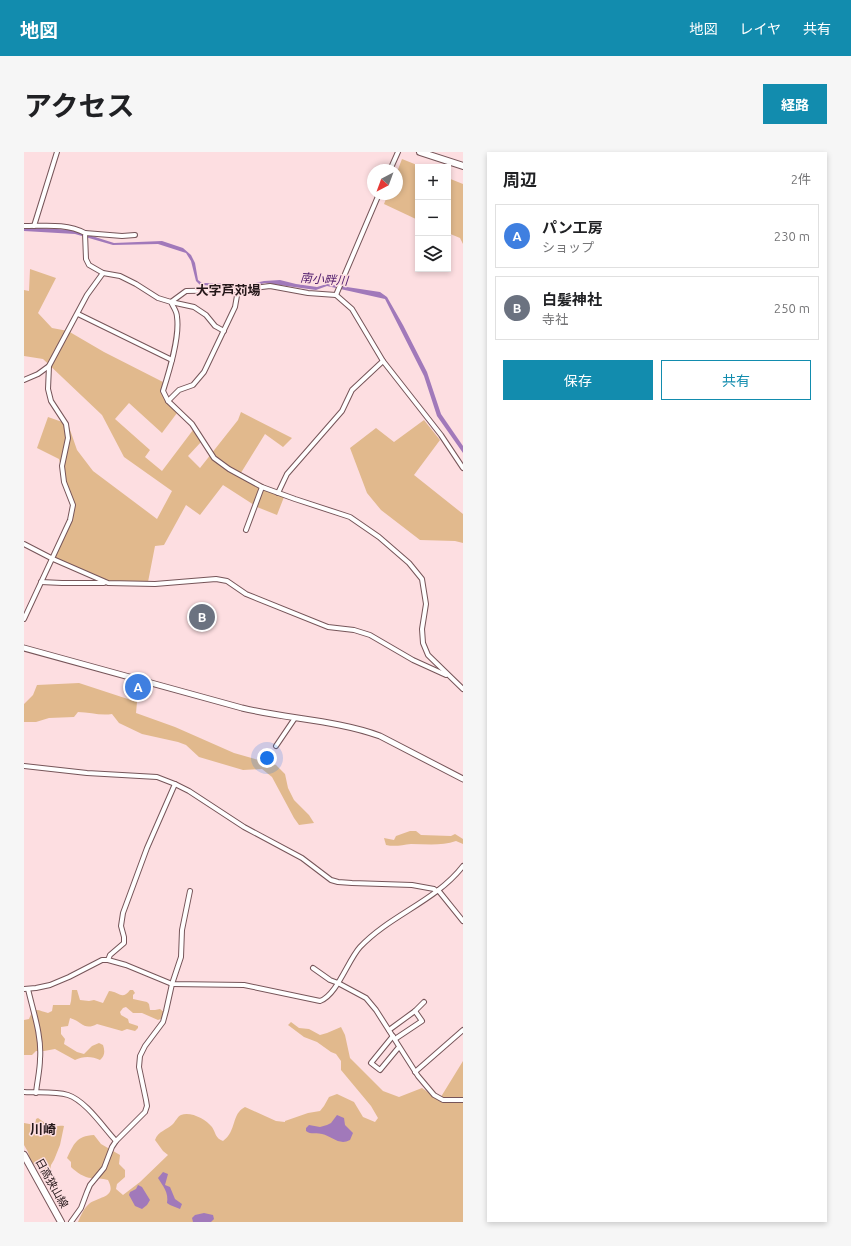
<!DOCTYPE html>
<html lang="ja">
<head>
<meta charset="utf-8">
<style>
	body { margin:0; font-family:Ubuntu,"Noto Sans JP",sans-serif; background:#f6f6f6; color:#202124 }
	.controls { position:absolute; right:12px; top:12px; display:grid; overflow:hidden; border-radius:0px; box-shadow:0 2px 6px #0003 }
	.controls button { width:36px; height:36px; display:grid; place-items:center; padding:0; border:0; border-bottom:1px solid #e0e0e0; background:#fff; color:#202124; font:20px sans-serif }
	.compass { position:absolute; left:343px; top:12px; width:36px; height:36px; border-radius:50%; background:#fff; box-shadow:0 2px 6px #0003; rotate:221deg }
	.you { position:absolute; left:243px; top:606px; width:14px; height:14px; margin:-10px; border:3px solid #fff; border-radius:50%; background:#1a73e8; box-shadow:0 0 0 6px #1a73e833 }
	.badge { display:grid; place-items:center; width:26px; height:26px; border-radius:50%; background:#128cae; color:#fff; font-size:13px; font-weight:700 }
	.pin { position:absolute; translate:-50% -50%; border:2px solid #fff; box-shadow:0 1px 4px #0006 }
	.list { margin:0; padding:0; list-style:none }
	h2 { display:flex; justify-content:space-between; align-items:center; height:52px; margin:0; padding:0 16px; font-size:17px }
	h2 small { font-size:13px; font-weight:400; color:#757577 }
	.list li { display:grid; grid-template-columns:26px 1fr auto; gap:12px; align-items:center; box-sizing:border-box; height:64px; margin:0 8px 8px; padding:0 8px; border:1px solid #e0e0e0; border-radius:0px }
	.list b { display:block; font-size:15px; white-space:nowrap }
	.list p { margin:0; font-size:13px; white-space:nowrap; color:#757577 }
	.list em { font-size:13px; font-style:normal; color:#757577 }
	.actions { display:flex; gap:8px; padding:12px 16px }
	.actions a { flex:1; padding:9px 0; border:1px solid #128cae; border-radius:0px; text-align:center; font-size:14px; color:#128cae }
	.actions .main { background:#128cae; color:#fff }
	.icon { flex:none; width:22px; height:22px; fill:none; stroke:currentColor; stroke-width:2; stroke-linecap:round; stroke-linejoin:round }
	.map { position:relative; flex:none; width:439px; height:1070px; overflow:hidden; border-radius:0px }
	header { display:flex; align-items:center; gap:24px; box-sizing:border-box; height:56px; padding:0 20px; background:#128cae; color:#fff }
	header strong { font-size:19px }
	nav { display:flex; gap:22px; margin-inline-start:auto; font-size:14px }
	.intro { display:flex; align-items:center; justify-content:space-between; box-sizing:border-box; height:96px; padding:0 24px }
	h1 { margin:0; font-size:28px }
	.button { padding:10px 18px; border-radius:0px; background:#128cae; color:#fff; font-size:14px; font-weight:700 }
	main { display:flex; gap:24px; padding:0 24px }
	aside { flex:1; background:#fff; border-radius:0px; box-shadow:0 2px 6px #0003 }
	.map>svg:first-child { display:block }
	.green { fill:#e1b98d }
	.water { fill:#a179ba }
	.lines { fill:none; stroke-linecap:round; stroke-linejoin:round }
	.minor-casing { stroke:#765559; stroke-width:6 }
	.tertiary-casing { stroke:#765559; stroke-width:7 }
	.secondary-casing { stroke:#765559; stroke-width:8 }
	.minor { stroke:#fff; stroke-width:4 }
	.tertiary { stroke:#fff; stroke-width:5 }
	.secondary { stroke:#fff; stroke-width:6 }
	.labels { text-anchor:middle; dominant-baseline:central; stroke-width:3; stroke-linejoin:round; paint-order:stroke }
	.street-label { font-size:11px; fill:#241719; stroke:#fddee1 }
	.water-label { font-size:12px; font-style:italic; fill:#552170; stroke:#fddee1 }
	.quarter-label { font-size:13px; font-weight:bold; fill:#241719; stroke:#fddee1 }
</style>
</head>
<body>
<header>
<strong>地図</strong>
<nav><a>地図</a><a>レイヤ</a><a>共有</a></nav>
</header>
<div class="intro"><h1>アクセス</h1><a class="button">経路</a></div>
<main>
<div class="map">
<svg width="439" height="1070" viewBox="0 0 439 1070">
	<rect width="100%" height="100%" fill="#fddee1"/>
	<!-- green -->
	<g class="green">
		<path d="M378,7L398,15H394V68L360,52L364,42H373V20Z"/>
		<path d="M424,26L439,32V92L436,86L424,81Z"/>
		<path d="M6,117L32,126L14,161L28,176L44,179L80,200L139,230L137,240L153,261L138,281L105,251L91,267L126,298L121,305L138,319L169,278L177,290L164,304L176,316L214,268L217,260L268,286L259,295L241,282L215,324L260,345L253,363L233,355L199,333L176,363L162,353L140,393L131,394L124,430H84L30,406L48,361L35,307L13,296L24,265L44,272L53,298L69,319L133,367L148,339L100,305L78,263L19,207L0,204V138L5,139Z"/>
		<path d="M400,268L416,288L390,323L439,362V391L431,389L396,388L357,358L343,341L326,296L352,276L370,290Z"/>
		<path d="M55,531L113,550L112,561L151,575L210,601L252,613L261,622L264,636L270,648L285,663L290,671L275,673L270,666L248,625L238,617L219,618L175,605L162,593L154,590L118,582L95,571L88,562C76,564 66,560 54,560L50,565L25,566L12,570H0V552L9,543L13,533Z"/>
		<path d="M386,679H392L397,683L427,684L431,682L439,687V692L432,689C418,694 402,692 387,692C378,693 371,695 362,693L360,686L370,688L372,684Z"/>
		<path d="M48,838H53L56,848L65,849L70,848L79,851L85,839C94,839 98,849 106,838H109L111,841L109,843V847L123,850L125,852L126,858H131L136,857L140,860L139,866L134,868L118,861H109L102,855L99,856L96,860L97,863L104,867L105,871L114,874V876L111,879L103,877L98,879L73,872C60,879 59,870 46,866L44,874L37,875V882L41,887L40,892L53,900L60,902L68,894L75,891L79,893C81,899 81,904 76,908C68,904 59,904 51,908L31,897L20,899H12L8,903H0V868L5,867C10,853 15,859 24,861L28,859L29,853H46L47,849Z"/>
		<path d="M267,870L275,876L285,877L296,883L303,881L317,875L321,883L326,906L359,939L375,945L398,936L415,948L439,909V1070H54C57,1063 60,1056 66,1051C77,1044 93,1045 84,1028C78,1026 73,1027 67,1026C61,1026 52,1020 47,1015V1010L43,1006C50,992 52,984 70,983L77,992L96,1003L95,1012L101,1018V1025L93,1032L92,1037L99,1043L116,1030L144,1003L139,999L131,988C134,979 143,978 149,972C152,969 153,965 157,963C166,959 182,967 188,975C192,981 191,986 199,989C213,979 207,962 221,955L252,969L261,970V969L284,961L296,959L300,954L305,945L313,942L330,950L339,965L351,970L354,966L347,954L317,918V909L312,902L307,900L293,890L280,885L264,873Z"/>
		<path d="M14,966C19,970 24,973 30,974C33,975 36,973 40,974L36,993L30,1008L27,1013L25,1024L21,1027L14,1016L6,1008L4,1000L0,993V971L11,973L12,967Z"/>
	</g>
	<!-- water -->
	<g class="water">
		<path d="M0,75L49,78L90,91L138,89L159,96L167,103L171,111L174,128L178,131L226,132L240,129L256,128L272,132L293,135L303,132L356,140L363,145L379,173L403,220L417,262L439,294V301L413,264L400,224L361,147L303,134L292,138L241,131L225,135L176,133L172,129L167,109L162,101L134,92L89,93L51,82L0,79Z"/>
		<path d="M313,963L320,966L321,973L329,981L326,988C315,994 308,984 298,982C292,980 287,983 282,979V976L285,973L296,975L303,973L307,971Z"/>
		<path d="M139,1020L144,1022L141,1033L146,1035L151,1047L158,1052L156,1057L146,1053L143,1051C145,1041 139,1034 134,1026Z"/>
		<path d="M114,1033L118,1035L126,1048L123,1053L118,1057L111,1054L105,1043L106,1040L112,1037Z"/>
		<path d="M180,1061L189,1063L190,1067L187,1070H169L168,1066L171,1063Z"/>
	</g>
	<g class="lines">
		<defs>
			<g id="minor">
				<path d="M366,18L374,0"/>
				<path d="M0,74C20,74 43,71 61,81L62,107L65,113L79,121L96,124L112,132L134,146L147,150C149,155 153,159 153,165C156,185 145,220 139,239L144,249L168,272L190,306L205,317L238,335L271,347L326,365L355,385L385,411L398,427L402,452L398,477L399,491L404,503L439,537"/>
				<path d="M10,74L33,0"/>
				<path d="M61,81L98,84L111,83"/>
				<path d="M312,143L355,42"/>
				<path d="M147,150L162,139L214,138L246,134L284,141L312,143L328,157L359,209L417,283L439,316"/>
				<path d="M147,150L170,155L182,163L191,174L200,179"/>
				<path d="M54,162L148,208"/>
				<path d="M0,228L14,222L25,214"/>
				<path d="M144,249L155,238L169,233L180,220L211,155L214,138"/>
				<path d="M254,341L263,322L318,259L328,238L359,209"/>
				<path d="M222,378L238,335"/>
				<path d="M0,392L29,407L84,431L131,432L192,427L203,429L222,442L304,475L330,478L346,483L389,508L422,523"/>
				<path d="M17,430L38,431H80"/>
				<path d="M0,467L46,368L49,353L40,330L38,314L44,286L42,272L27,249L24,237L25,214L63,143L79,121"/>
				<path d="M252,594L271,566"/>
				<path d="M0,614L63,621L133,625L151,632L165,639L220,675L278,706L307,728L314,730L328,731L388,733L410,737L412,739"/>
				<path d="M414,738L439,769"/>
				<path d="M84,808L86,803L100,791V785L97,774L99,761L123,696L151,632"/>
				<path d="M289,816L306,828L314,831L342,846L352,858L394,924L410,943L419,948H439"/>
				<path d="M0,837L12,836L26,833L45,825L78,808H84L102,813L148,832L220,833L296,849C313,843 324,808 336,795C366,763 412,749 439,714"/>
				<path d="M4,837C9,859 18,884 16,907C16,918 13,930 12,941"/>
				<path d="M365,878L391,859L400,850"/>
				<path d="M369,884L347,911L356,918L375,895"/>
				<path d="M371,887L398,869L391,859"/>
				<path d="M391,920L439,878"/>
				<path d="M0,940C14,941 31,939 44,943C62,949 79,975 92,989"/>
				<path d="M47,1070L57,1056L63,1040L66,1033L80,1016L88,995L92,989L121,960L123,954L122,948L115,915L116,904L121,894L139,870L142,859L148,832L157,805L158,778L166,739"/>
			</g>
			<path id="tertiary" d="M0,496L218,556C263,567 312,568 356,584L439,627"/>
			<g id="secondary">
				<path d="M396,0L439,14"/>
				<path d="M0,1003L37,1070"/>
			</g>
		</defs>
		<!-- minor casing -->
		<use href="#minor" class="minor-casing"/>
		<!-- tertiary casing -->
		<use href="#tertiary" class="tertiary-casing"/>
		<!-- secondary casing -->
		<use href="#secondary" class="secondary-casing"/>
		<!-- minor -->
		<use href="#minor" class="minor"/>
		<!-- tertiary -->
		<use href="#tertiary" class="tertiary"/>
		<!-- secondary -->
		<use href="#secondary" class="secondary"/>
	</g>
	<g class="labels">
		<!-- street labels -->
		<g class="street-label">
			<text transform="translate(28 1031) rotate(61)">日高狭山線</text>
		</g>
		<!-- water labels -->
		<g class="water-label">
			<text transform="translate(300 127) rotate(4)">南小畔川</text>
		</g>
		<!-- quarter labels -->
		<g class="quarter-label">
			<text x="204" y="138">大字芦苅場</text>
			<text x="19" y="977">川崎</text>
		</g>
	</g>
</svg>
<div class="controls">
<button>+</button>
<button>−</button>
<button><svg class="icon" aria-label="layers" viewBox="0 0 24 24"><path d="M12 4l9 5-9 5-9-5zM3 14l9 5 9-5"/></svg></button>
</div>
<svg class="compass" viewBox="-18 -18 36 36"><path d="M0-13l5 13h-10z" fill="#e53935"/><path d="M0 13l5-13h-10z" fill="#757577"/></svg>
<div class="you"></div>
<div class="pin badge" style="left:114px;top:535px;background:#3f7fe0">A</div>
<div class="pin badge" style="left:178px;top:465px;background:#6b7280">B</div>
</div>
<aside>
<h2>周辺<small>2件</small></h2>
<ul class="list">
<li><span class="badge" style="background:#3f7fe0">A</span><div><b>パン工房</b><p>ショップ</p></div><em>230 m</em></li>
<li><span class="badge" style="background:#6b7280">B</span><div><b>白髪神社</b><p>寺社</p></div><em>250 m</em></li>
</ul>
<div class="actions"><a class="main">保存</a><a>共有</a></div>
</aside>
</main>
</body>
</html>
